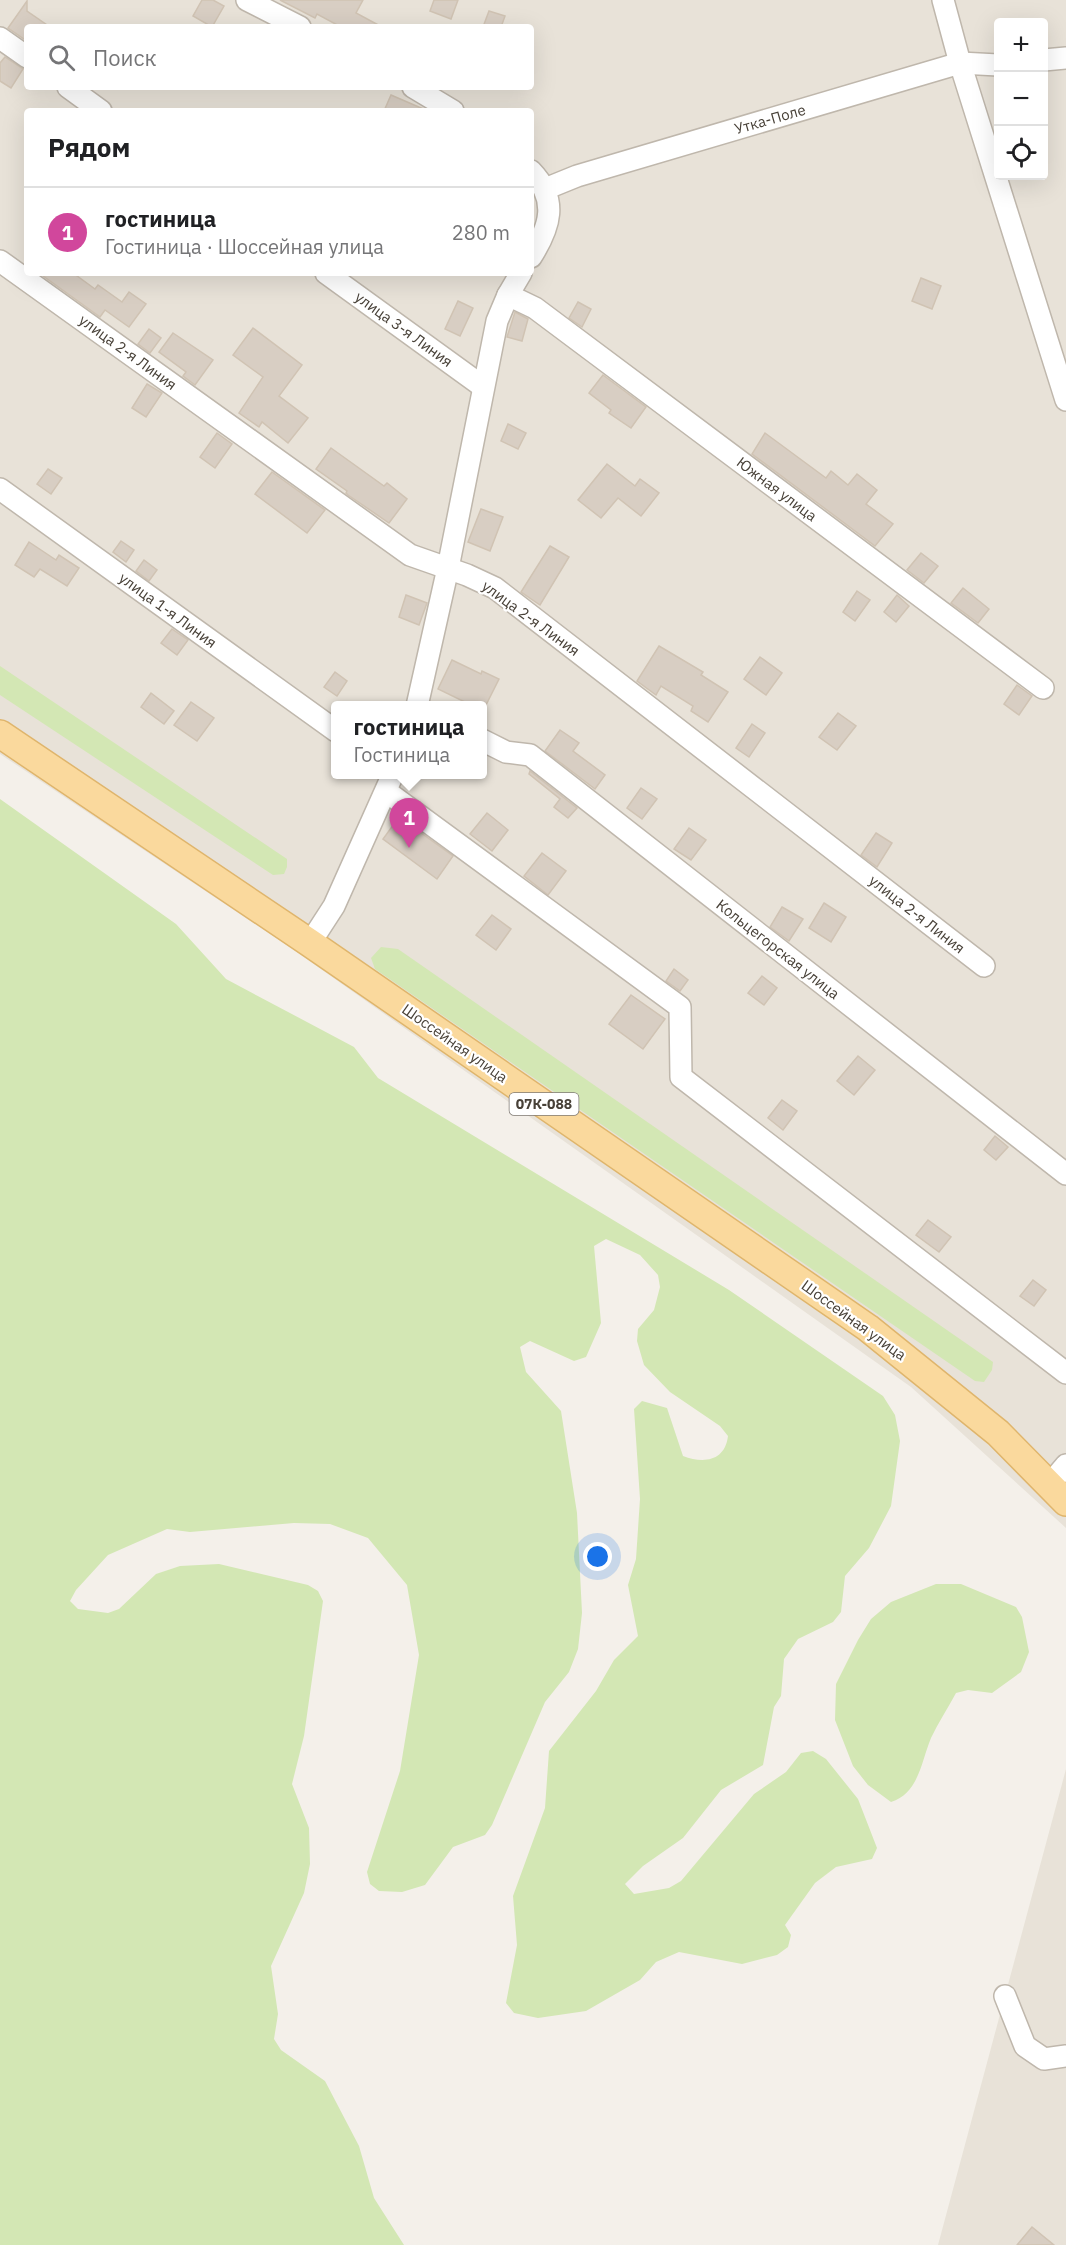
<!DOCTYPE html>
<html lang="ru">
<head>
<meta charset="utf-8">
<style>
	body { margin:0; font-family:"IBM Plex Sans",sans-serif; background:#f6f6f6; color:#202124 }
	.controls { position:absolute; right:18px; top:18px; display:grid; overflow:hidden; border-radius:6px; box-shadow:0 6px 24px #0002 }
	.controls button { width:54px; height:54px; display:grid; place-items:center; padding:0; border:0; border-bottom:2px solid #e0e0e0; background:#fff; color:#202124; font:30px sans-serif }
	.you { position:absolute; left:598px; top:1557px; width:21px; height:21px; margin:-15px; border:4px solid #fff; border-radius:50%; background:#1a73e8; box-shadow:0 0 0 9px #1a73e833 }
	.badge { display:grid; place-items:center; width:39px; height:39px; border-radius:50%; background:#b45309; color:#fff; font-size:20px; font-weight:700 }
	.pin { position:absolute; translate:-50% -50px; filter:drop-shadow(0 2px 3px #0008) }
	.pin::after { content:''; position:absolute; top:32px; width:21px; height:18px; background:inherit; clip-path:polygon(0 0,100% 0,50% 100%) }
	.popup { position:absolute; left:331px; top:701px; width:156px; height:78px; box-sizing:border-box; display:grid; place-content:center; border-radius:6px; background:#fff; filter:drop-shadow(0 2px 4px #0005); font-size:20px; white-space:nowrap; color:#757577 }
	.popup b { font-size:22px; color:#202124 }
	.popup::after { content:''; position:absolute; left:50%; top:100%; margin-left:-12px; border:12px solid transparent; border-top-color:#fff }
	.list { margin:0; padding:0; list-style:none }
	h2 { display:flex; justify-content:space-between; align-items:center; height:78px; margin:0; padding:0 24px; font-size:26px }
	h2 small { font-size:20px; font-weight:400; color:#757577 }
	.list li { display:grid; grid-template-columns:39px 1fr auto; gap:18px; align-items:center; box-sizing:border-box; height:90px; padding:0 24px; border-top:2px solid #e0e0e0 }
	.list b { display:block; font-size:22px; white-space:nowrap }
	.list p { margin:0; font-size:20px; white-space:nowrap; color:#757577 }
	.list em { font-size:20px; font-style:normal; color:#757577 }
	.icon { flex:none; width:33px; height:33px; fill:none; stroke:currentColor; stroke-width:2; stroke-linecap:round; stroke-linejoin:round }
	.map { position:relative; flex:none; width:1066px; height:2245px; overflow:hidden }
	.search { position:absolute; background:#fff; box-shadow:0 6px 24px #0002; left:24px; top:24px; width:510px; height:66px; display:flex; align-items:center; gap:15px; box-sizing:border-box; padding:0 21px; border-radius:6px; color:#757577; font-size:22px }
	.panel { position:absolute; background:#fff; box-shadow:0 6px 24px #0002; left:24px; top:108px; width:510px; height:168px; border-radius:6px }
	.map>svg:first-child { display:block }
	.residential { fill:#e8e2d8; fill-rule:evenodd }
	.green { fill:#d3e7b4 }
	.building { fill:#d8cec3; stroke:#d0c3b3; stroke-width:1.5 }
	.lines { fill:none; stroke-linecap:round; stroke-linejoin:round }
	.minor-casing { stroke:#bfb7ac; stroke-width:24 }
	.major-casing { stroke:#dfb56c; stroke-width:30 }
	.minor { stroke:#fff; stroke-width:21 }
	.major { stroke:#fad99d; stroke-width:27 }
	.labels { text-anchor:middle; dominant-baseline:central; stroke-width:4.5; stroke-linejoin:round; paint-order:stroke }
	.shield { fill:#fff; stroke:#7f7a74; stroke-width:1.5 }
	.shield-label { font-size:14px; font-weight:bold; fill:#484138 }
	.street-label { font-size:15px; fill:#484138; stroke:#fff }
</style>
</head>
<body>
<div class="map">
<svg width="1066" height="2245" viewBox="0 0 1066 2245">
	<rect width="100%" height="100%" fill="#f4f0ea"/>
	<!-- residential -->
	<g class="residential">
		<path d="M0,0H1066V1528L911,1387L294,950L0,754ZM998,22H1044V176H998ZM27,27H531V87H27ZM27,111H531V273H27ZM336,706H482V774H336Z"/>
		<path d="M1066,1769V2245H938Z"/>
	</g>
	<!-- green -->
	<g class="green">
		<path d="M0,666L287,859V867L284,874L273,875L0,695Z"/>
		<path d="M0,799L176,924L226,979L354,1047L378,1078L729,1290L883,1396L895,1415L900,1441L891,1506L869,1548L845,1576L841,1612L833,1622L798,1639L784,1659L781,1696L774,1707L763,1765L721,1790L683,1838L643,1866L625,1884L634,1894L669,1888L681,1881L754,1794L786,1772L801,1753L813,1751L826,1759L858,1799L877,1848L872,1859L836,1867L815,1883L785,1925L791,1935L788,1947L777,1955L742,1964L679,1952L656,1962L640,1980L586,2011L538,2018L514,2013L506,2003L517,1945L513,1896L545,1808L549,1751L596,1691L614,1660L638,1636L628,1585L636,1559L640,1499L634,1409L642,1401L667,1408L683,1456C704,1464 725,1461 728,1436L720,1426L670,1392L644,1365L637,1341L638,1329L654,1310L660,1287L658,1275L640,1255L606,1239L594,1246L601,1323L586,1357L574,1361L530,1341L520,1347L526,1372L561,1411L577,1513L582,1613L578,1649L569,1672L545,1702L492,1825L485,1835L453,1847L425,1885L402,1892L379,1891L370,1884L367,1872L400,1771L419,1655L407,1585L368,1538L330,1524L294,1523L190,1532L167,1529L108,1555L76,1590L70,1601L78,1609L108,1613L119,1609L156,1574L180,1566L219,1564L308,1585L318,1591L323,1601L304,1736L292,1784L309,1828L310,1864L304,1893L271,1966L278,2014L274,2039L281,2050L325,2081L359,2146L374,2198L404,2245H0Z"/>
		<path d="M381,947L398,949L993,1362L992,1370L984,1382L975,1381L375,969L371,958Z"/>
		<path d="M936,1584H961L1016,1607L1022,1617L1029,1652L1021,1672L992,1693L968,1690L956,1693C948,1708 938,1723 931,1738C921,1762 919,1793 891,1802L868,1785L853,1766L835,1720L836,1684L858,1640L871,1619L891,1602Z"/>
	</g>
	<!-- building -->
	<g class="building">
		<path d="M202,0H213L224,6L212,27L193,16Z"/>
		<path d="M280,0H363L356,13L382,27H341L317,14L315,18Z"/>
		<path d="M434,0H458L451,19L430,11Z"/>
		<path d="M27,1V11L50,27H27V41L8,28Z"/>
		<path d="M489,11L505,16L501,27H483Z"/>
		<path d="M5,57L23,69L11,88L0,81V63Z"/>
		<path d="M391,95L428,111H384Z"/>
		<path d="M39,273H73L95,289L98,285L122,302L129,292L146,304L129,327L105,310L100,317Z"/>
		<path d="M921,278L941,286L932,309L912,301Z"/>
		<path d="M458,301L473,308L460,336L445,329Z"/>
		<path d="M578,302L591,309L582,327L569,318Z"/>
		<path d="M515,312L528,319L522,341L507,337Z"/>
		<path d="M253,328L302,365L279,396L308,418L288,443L262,422L259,427L239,413L263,377L233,355Z"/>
		<path d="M149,329L161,338L150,353L138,344Z"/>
		<path d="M173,333L213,360L195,385L183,376L186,372L159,352Z"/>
		<path d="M603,375L646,407L631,428L609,413L611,410L589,393Z"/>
		<path d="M147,384L162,393L146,417L132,408Z"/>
		<path d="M508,424L526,433L518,449L501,441Z"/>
		<path d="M217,433L232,444L215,468L200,457Z"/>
		<path d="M765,433L826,478L831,471L848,485L857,474L877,490L866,504L893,524L875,546L752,454Z"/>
		<path d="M331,448L384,486L387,483L407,499L389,523L348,495L346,493L347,491L316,469Z"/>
		<path d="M607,464L635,486L640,479L659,493L641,516L618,498L601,518L578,500Z"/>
		<path d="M48,469L62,478L51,494L37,484Z"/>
		<path d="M272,472L325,510L307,533L255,494Z"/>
		<path d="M481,509L503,517L490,551L468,542Z"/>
		<path d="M121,541L134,550L126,562L113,552Z"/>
		<path d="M29,542L56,560L59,555L79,568L67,586L40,569L34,577L15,565Z"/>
		<path d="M550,546L569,557L540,605L521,592Z"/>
		<path d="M921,553L938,566L924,583L907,570Z"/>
		<path d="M144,560L157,570L149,581L136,571Z"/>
		<path d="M963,588L989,609L978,623L951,603Z"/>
		<path d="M857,591L870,600L855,621L843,612Z"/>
		<path d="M406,595L427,603L419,625L399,617Z"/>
		<path d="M897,595L909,606L896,622L884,612Z"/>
		<path d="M172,629L188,640L177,655L161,643Z"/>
		<path d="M659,646L703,672L701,675L728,692L708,722L691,711L693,706L661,686L656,695L637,681Z"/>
		<path d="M760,657L782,673L766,695L744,679Z"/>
		<path d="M452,660L481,674L482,671L499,679L486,705H471L438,689Z"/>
		<path d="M335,672L347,681L337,696L324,687Z"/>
		<path d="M1017,685L1032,696L1019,715L1004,704Z"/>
		<path d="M151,693L174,711L164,724L141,707Z"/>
		<path d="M191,702L214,718L197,741L174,725Z"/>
		<path d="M838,713L856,726L837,750L819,737Z"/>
		<path d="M752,724L765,733L749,757L736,748Z"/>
		<path d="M560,730L579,743L573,751L605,775L595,789L545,751Z"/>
		<path d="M530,771L577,808L568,818L554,807L560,799L529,774Z"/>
		<path d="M641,788L657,799L642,819L627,808Z"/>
		<path d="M487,813L508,830L492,851L470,834Z"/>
		<path d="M399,817L453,856L437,879L383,839Z"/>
		<path d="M689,828L706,840L691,860L674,849Z"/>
		<path d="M876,833L892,843L877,867L861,855Z"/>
		<path d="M542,853L566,871L548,895L524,876Z"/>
		<path d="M824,903L846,917L831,942L809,928Z"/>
		<path d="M782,907L803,919L789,941L770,927Z"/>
		<path d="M492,915L511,929L496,950L476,935Z"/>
		<path d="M674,969L688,980L680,991L666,981Z"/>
		<path d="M762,976L777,988L764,1005L748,993Z"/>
		<path d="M631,995L665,1019L643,1049L609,1024Z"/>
		<path d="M858,1056L875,1070L854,1095L837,1081Z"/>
		<path d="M782,1100L797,1111L783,1130L768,1118Z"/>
		<path d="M995,1136L1008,1147L996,1160L984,1150Z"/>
		<path d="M928,1220L951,1237L939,1252L916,1235Z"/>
		<path d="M1033,1280L1046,1290L1034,1306L1020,1296Z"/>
		<path d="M1032,2227L1054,2245H1017Z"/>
	</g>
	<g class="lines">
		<defs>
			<g id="minor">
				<path d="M247,0L300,27"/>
				<path d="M943,0L960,63L1066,400"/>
				<path d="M0,38L27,57"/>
				<path d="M1044,60L1066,58"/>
				<path d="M68,87L101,111"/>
				<path d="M413,87L453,111"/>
				<path d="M531,171C559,200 550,227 531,257"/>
				<path d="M545,189L577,176L960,63L998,65"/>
				<path d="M0,261L410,555L467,575L495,588L984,966"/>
				<path d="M326,273L482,386"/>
				<path d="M508,295L535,308L1043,688"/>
				<path d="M0,489L336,731"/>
				<path d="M417,706L448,568L497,321L508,295L521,273"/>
				<path d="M482,740L506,752L530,755L1066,1174"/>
				<path d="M387,792L680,1007L681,1077L1066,1373"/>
				<path d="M310,943L334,906L393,774"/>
				<path d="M1049,1485L1066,1465"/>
				<path d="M1005,1996L1025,2046L1044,2059L1066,2056"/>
			</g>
			<path id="major" d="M0,734L310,943L868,1328L998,1433L1066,1502"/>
		</defs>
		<!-- minor casing -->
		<use href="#minor" class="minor-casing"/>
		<!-- major casing -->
		<use href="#major" class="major-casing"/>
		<!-- minor -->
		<use href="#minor" class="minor"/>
		<!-- major -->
		<use href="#major" class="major"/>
	</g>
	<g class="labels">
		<!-- shield labels -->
		<rect class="shield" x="509.5" y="1093" width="69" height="22" rx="4.5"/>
		<g class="shield-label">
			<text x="544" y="1104">07К-088</text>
		</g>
		<!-- street labels -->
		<g class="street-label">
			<text transform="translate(770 119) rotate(-16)">Утка-Поле</text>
			<text transform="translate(404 329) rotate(36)">улица 3-я Линия</text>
			<text transform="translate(128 352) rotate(36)">улица 2-я Линия</text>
			<text transform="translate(777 489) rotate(37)">Южная улица</text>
			<text transform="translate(168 610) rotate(36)">улица 1-я Линия</text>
			<text transform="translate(531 618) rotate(36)">улица 2-я Линия</text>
			<text transform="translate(917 914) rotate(38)">улица 2-я Линия</text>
			<text transform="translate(778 949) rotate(38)">Кольцегорская улица</text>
			<text transform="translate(455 1043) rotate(35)">Шоссейная улица</text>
			<text transform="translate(854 1320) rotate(36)">Шоссейная улица</text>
		</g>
	</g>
</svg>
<div class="controls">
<button>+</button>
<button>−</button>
<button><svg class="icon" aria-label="locate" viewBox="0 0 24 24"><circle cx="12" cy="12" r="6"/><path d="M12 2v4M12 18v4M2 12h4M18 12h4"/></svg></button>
</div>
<div class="you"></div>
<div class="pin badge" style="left:409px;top:848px;background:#d1479c">1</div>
<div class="popup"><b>гостиница</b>Гостиница</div>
<div class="search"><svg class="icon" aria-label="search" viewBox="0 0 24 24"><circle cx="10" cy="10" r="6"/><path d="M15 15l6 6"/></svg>Поиск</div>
<section class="panel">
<h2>Рядом<small></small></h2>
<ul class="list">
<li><span class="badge" style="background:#d1479c">1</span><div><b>гостиница</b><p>Гостиница · Шоссейная улица</p></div><em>280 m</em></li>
</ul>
</section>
</div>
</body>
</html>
